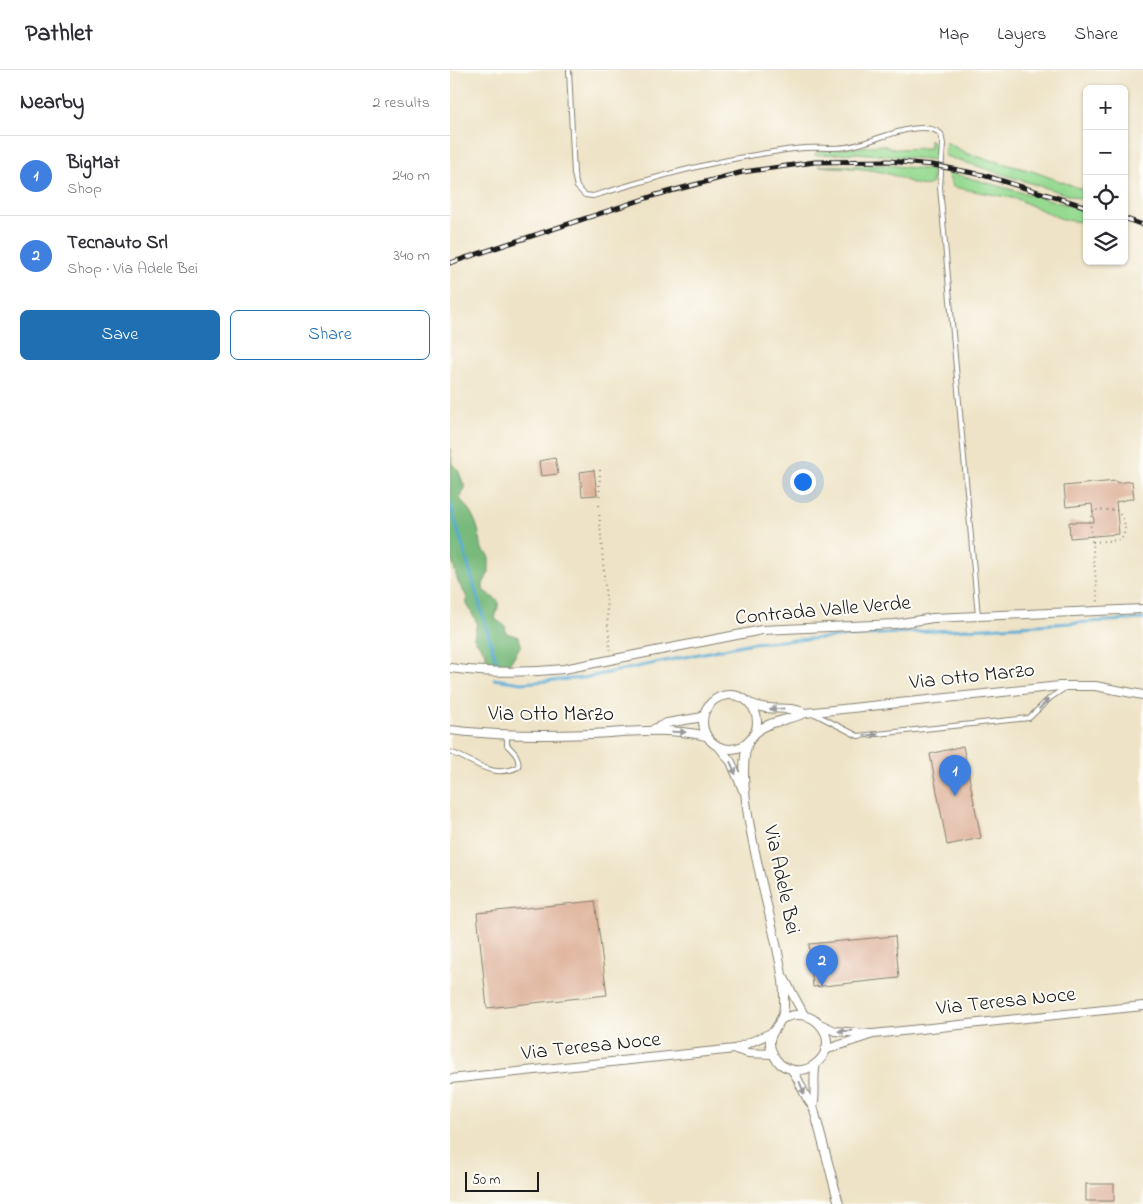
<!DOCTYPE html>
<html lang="en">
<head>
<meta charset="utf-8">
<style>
	body { margin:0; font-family:"Indie Flower",sans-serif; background:#f2f2f3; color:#2b2b33 }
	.controls { position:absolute; right:15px; top:15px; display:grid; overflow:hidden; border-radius:8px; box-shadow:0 1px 4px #0004 }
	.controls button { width:45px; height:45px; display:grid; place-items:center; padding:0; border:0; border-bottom:1px solid #e1e1e2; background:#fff; color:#2b2b33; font:25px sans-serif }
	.scale { position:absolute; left:15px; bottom:12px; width:74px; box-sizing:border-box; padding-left:5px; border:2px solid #1c1c1c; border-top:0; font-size:14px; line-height:18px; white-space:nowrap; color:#1c1c1c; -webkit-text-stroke:4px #fdfcf7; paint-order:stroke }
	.you { position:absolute; left:352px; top:411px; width:18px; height:18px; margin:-12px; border:4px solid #fff; border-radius:50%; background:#1a73e8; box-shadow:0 0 0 8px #1a73e833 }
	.badge { display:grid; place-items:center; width:32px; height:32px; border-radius:50%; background:#1f6fb2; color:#fff; font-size:16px; font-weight:700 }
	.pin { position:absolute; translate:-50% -41px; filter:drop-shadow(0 1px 2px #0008) }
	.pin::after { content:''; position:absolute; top:26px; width:18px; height:15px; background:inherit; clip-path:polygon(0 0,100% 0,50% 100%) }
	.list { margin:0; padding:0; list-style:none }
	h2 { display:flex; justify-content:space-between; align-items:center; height:65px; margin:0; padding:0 20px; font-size:21px }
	h2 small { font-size:16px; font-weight:400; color:#7c7c81 }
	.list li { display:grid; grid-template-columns:32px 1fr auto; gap:15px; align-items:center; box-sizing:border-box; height:80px; padding:0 20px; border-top:1px solid #e1e1e2 }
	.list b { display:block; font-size:19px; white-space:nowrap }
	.list p { margin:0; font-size:16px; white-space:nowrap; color:#7c7c81 }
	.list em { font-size:16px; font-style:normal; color:#7c7c81 }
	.actions { display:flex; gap:10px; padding:15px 20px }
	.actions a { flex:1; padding:11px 0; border:1px solid #1f6fb2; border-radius:8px; text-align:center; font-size:18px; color:#1f6fb2 }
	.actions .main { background:#1f6fb2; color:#fff }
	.icon { flex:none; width:28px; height:28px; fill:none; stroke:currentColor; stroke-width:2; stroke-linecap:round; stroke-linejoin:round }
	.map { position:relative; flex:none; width:693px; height:1134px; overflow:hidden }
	header { display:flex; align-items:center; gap:30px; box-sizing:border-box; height:70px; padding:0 25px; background:#fff; border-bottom:1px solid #e1e1e2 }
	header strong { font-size:24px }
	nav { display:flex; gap:28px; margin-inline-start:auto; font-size:18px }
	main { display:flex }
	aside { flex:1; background:#fff }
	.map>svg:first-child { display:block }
	.green { fill:#96da92; stroke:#597b57 }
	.forest { fill:#78ba7c; stroke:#4a6b4c }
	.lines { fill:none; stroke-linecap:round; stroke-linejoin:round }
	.stream { stroke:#58aad3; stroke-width:3 }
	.building { fill:#deb098 }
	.service-casing { stroke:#858071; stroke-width:6 }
	.minor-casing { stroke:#858071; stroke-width:10 }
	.path { stroke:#858071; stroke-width:2; stroke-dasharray:1 4; stroke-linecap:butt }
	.service { stroke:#fff; stroke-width:4 }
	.minor { stroke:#fff; stroke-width:8 }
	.rail-casing { stroke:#1c1c1c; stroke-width:5 }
	.rail { stroke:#fdfcf7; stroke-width:3; stroke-dasharray:9; stroke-linecap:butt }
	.oneway { fill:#999 }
	.labels { text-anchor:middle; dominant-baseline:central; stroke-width:4; stroke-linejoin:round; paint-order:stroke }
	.street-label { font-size:21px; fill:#1c1c1c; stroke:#fdfcf7 }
</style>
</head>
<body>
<header>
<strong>Pathlet</strong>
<nav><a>Map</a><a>Layers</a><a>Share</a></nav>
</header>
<main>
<aside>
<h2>Nearby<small>2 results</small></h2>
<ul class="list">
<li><span class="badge" style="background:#3f7fe0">1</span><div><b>BigMat</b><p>Shop</p></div><em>240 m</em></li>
<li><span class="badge" style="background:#3f7fe0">2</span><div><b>Tecnauto Srl</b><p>Shop · Via Adele Bei</p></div><em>340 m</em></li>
</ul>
<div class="actions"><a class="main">Save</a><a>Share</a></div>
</aside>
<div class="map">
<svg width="693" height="1134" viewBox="0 0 693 1134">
	<rect width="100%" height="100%" fill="#fdfcf7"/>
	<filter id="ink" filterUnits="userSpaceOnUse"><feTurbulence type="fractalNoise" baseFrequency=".02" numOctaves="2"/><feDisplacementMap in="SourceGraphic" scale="10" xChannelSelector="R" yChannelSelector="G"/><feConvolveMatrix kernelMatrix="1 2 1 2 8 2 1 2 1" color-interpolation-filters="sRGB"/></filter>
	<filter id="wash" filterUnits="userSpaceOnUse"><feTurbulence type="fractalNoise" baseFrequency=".0096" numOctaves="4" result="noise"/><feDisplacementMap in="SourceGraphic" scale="20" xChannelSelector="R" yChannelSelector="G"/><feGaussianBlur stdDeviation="1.12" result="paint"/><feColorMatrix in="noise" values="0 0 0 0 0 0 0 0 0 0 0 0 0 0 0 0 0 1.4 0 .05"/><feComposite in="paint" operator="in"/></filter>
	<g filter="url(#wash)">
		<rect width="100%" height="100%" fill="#eee3c6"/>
		<!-- green -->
		<g class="green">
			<path d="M480,69L485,75V90L408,83L364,85L368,81L432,75L444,79L480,78Z"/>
			<path d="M496,72L518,84L585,102L637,121V131L495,86Z"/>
			<path d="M436,95L483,100L482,113C471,121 454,108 442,105C419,97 392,98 368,96Z"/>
			<path d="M497,102L637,140V158L633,152L614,150L567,129L503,117Z"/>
		</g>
		<!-- forest -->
		<path class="forest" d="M0,378L2,394L8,400L15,418L10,429C25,445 29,458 32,480L39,485V502L33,514V520L49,532L45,549L55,556L56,563L69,567L71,575L57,598L36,596V584L24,568L27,553L17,534V527L8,512L0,483Z"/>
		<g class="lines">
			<!-- stream -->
			<g class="stream">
				<path d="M0,433L47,594"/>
				<path d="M44,609L72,613L133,608L302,573L447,563L693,549"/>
			</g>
		</g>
		<g id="blocks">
			<!-- building -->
			<g class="building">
				<path d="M105,388L108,404L91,406L89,391Z"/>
				<path d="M144,400L147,425L132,426L130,402Z"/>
				<path d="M666,411L667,413L682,411L684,428L666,432L669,464L620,468L619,452H644L642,434L616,437L614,416Z"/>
				<path d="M513,676L531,768L497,775L480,684Z"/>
				<path d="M145,831L157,925L37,938L27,843Z"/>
				<path d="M445,866L449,908L363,917L359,874Z"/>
				<rect x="636" y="1114" width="28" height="17"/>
			</g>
		</g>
	</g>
	<g filter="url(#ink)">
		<use href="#blocks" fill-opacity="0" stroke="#858071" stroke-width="1"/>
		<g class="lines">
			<defs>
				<g id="service">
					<path d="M119,0L124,104L127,117L135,125L143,126C200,109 257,92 317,83C329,81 342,79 354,78C368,77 383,79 396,77C422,74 470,46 491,64L493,74L490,117L528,546"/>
					<path d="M365,644L408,666L579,648L600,628L615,618"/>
					<path d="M0,682C24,690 42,710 68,697C70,687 64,682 57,675V664"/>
				</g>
				<g id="minor">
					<path d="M0,598C38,603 75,603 114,599L312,560L445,554L483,548L693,539"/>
					<circle cx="280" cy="652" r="27"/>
					<path d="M302,634C322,643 335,634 355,643"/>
					<path d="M204,659L217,653L253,647"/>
					<path d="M0,660C47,666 94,666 142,664C180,662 218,657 256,666"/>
					<path d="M304,664C319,650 337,651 355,643L610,616H645L693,625"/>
					<path d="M299,671C279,715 325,851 332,905C334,914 335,935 333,943C330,959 313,964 323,984C330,1000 350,1005 364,995C395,974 365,930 330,950"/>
					<path d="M270,678L281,692L293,720"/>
					<path d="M334,908L354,945"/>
					<path d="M372,955L385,961L421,964"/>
					<path d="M285,979L298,983L323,984"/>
					<path d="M375,980L423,964L693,936"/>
					<path d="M366,994C362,1009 367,1023 363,1036L389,1134"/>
					<path d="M342,1000C351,1011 353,1027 363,1036"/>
					<path d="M0,1009L285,979L321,963"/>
				</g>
			</defs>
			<!-- service casing -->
			<use href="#service" class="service-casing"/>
			<!-- minor casing -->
			<use href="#minor" class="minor-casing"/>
			<!-- path -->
			<g class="path">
				<path d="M150,400L149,441L160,580"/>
				<path d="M643,472L671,470C678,459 675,448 666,440H644L640,450L648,533"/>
			</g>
			<!-- service -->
			<use href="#service" class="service"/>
			<!-- minor -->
			<use href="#minor" class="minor"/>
			<defs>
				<g id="rail">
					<path d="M674,148L693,155"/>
					<path d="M0,193L206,125L293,102L365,92L439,91L483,95L533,105L637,137"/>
				</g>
			</defs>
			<!-- rail casing -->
			<use href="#rail" class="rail-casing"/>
			<!-- rail -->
			<use href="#rail" class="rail"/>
		</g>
		<!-- one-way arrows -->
		<defs><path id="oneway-solid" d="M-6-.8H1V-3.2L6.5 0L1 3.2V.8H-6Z" transform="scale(1.25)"/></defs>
		<g class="oneway">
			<use href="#oneway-solid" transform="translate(594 634) rotate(-44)"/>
			<use href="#oneway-solid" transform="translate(327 639) rotate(176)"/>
			<use href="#oneway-solid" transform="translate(229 662) rotate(2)"/>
			<use href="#oneway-solid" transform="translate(421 665) rotate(-6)"/>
			<use href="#oneway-solid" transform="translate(283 698) rotate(67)"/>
			<use href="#oneway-solid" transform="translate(395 961) rotate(179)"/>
			<use href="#oneway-solid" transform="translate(352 1018) rotate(68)"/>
		</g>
	</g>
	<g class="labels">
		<!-- street labels -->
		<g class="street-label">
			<text transform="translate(373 541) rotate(-5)">Contrada Valle Verde</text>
			<text transform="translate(522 607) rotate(-6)">Via Otto Marzo</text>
			<text x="101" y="645">Via Otto Marzo</text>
			<text transform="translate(331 810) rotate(78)">Via Adele Bei</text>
			<text transform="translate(556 932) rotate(-6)">Via Teresa Noce</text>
			<text transform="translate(141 977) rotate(-6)">Via Teresa Noce</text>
		</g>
	</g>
</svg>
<div class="controls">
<button>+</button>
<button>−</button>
<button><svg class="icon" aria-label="locate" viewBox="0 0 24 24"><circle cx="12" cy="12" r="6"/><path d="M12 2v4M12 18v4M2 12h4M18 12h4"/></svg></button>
<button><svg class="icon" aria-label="layers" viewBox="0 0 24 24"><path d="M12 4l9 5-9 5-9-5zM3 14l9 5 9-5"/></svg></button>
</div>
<div class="scale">50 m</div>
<div class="you"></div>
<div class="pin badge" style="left:505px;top:726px;background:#3f7fe0">1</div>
<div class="pin badge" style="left:372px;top:916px;background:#3f7fe0">2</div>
</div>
</main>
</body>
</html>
